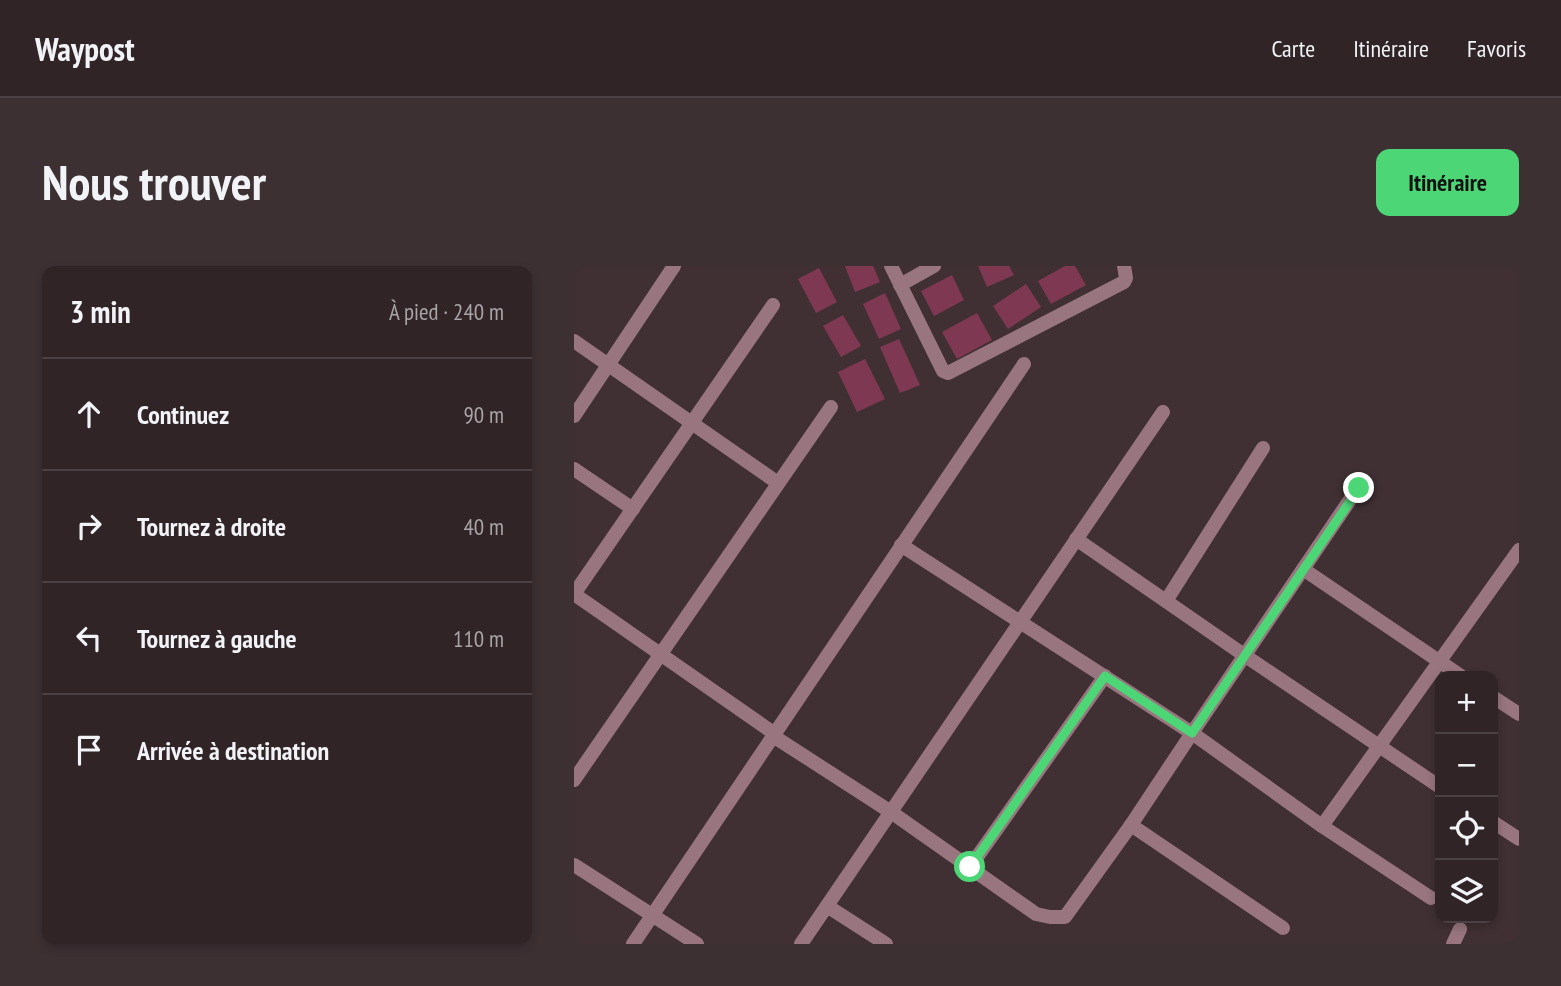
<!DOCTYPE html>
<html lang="fr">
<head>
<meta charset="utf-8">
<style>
	body { margin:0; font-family:"PT Sans Narrow",sans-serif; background:#3c3033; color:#f1f3f6 }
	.controls { position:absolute; right:21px; bottom:21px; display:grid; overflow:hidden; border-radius:14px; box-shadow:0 4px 10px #0003 }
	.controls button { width:63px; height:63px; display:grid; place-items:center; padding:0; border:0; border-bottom:2px solid #4b4144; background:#302427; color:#f1f3f6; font:35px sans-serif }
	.stop { position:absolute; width:21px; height:21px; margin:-16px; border:5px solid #4dd676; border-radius:50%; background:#fff }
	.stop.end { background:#4dd676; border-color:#fff; box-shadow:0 2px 7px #0008 }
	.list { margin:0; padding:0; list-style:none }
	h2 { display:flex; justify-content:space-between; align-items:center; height:91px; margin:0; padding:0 28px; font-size:30px }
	h2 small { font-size:23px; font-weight:400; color:#a8a4a7 }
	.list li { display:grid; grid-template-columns:46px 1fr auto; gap:21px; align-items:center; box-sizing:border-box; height:112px; padding:0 28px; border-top:2px solid #4b4144 }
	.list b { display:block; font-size:26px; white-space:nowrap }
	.list em { font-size:23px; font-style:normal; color:#a8a4a7 }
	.icon { flex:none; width:38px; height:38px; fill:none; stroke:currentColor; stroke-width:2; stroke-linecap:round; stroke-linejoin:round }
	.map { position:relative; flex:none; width:945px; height:678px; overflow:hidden; border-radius:14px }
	header { display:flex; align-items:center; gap:42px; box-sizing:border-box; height:98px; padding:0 35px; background:#302427; border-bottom:2px solid #4b4144 }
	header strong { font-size:33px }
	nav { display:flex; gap:38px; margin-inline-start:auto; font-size:24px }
	.intro { display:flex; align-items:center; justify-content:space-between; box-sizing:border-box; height:168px; padding:0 42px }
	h1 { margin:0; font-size:49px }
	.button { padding:18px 32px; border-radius:14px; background:#4dd676; color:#111; font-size:24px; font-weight:700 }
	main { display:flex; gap:42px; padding:0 42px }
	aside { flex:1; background:#302427; border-radius:14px; box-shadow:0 4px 10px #0003 }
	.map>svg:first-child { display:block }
	.building { fill:#7f3851 }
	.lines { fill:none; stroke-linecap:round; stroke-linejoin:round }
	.street { stroke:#98757f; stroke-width:14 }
	.route { stroke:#4dd676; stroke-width:9 }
</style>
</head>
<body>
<header>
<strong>Waypost</strong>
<nav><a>Carte</a><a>Itinéraire</a><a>Favoris</a></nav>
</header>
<div class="intro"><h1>Nous trouver</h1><a class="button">Itinéraire</a></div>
<main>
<aside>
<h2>3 min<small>À pied · 240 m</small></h2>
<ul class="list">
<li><svg class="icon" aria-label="ahead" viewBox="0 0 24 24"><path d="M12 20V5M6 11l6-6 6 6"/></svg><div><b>Continuez</b></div><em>90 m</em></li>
<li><svg class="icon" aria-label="right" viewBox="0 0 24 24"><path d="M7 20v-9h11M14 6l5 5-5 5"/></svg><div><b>Tournez à droite</b></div><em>40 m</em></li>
<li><svg class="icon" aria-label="left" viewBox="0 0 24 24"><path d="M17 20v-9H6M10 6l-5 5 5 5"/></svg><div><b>Tournez à gauche</b></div><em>110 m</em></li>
<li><svg class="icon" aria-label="arrive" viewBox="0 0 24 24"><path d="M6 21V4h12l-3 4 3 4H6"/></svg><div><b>Arrivée à destination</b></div></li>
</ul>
</aside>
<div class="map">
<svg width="945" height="678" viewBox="0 0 945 678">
	<rect width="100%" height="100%" fill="#403034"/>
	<!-- building -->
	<g class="building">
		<path d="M271,0H299L306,16L281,26Z"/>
		<path d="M404,0H435L440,9L413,21Z"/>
		<path d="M491,0H501L512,19L477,38L464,15Z"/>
		<path d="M245,2L263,36L242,47L224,13Z"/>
		<path d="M378,9L390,34L360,50L347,25Z"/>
		<path d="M452,18L467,41L434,63L419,40Z"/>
		<path d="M311,27L327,63L305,73L289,38Z"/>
		<path d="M403,47L418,74L383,93L368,66Z"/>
		<path d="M269,49L287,80L267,91L249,60Z"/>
		<path d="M325,73L346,119L326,127L306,81Z"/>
		<path d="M291,93L311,133L283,146L264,106Z"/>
	</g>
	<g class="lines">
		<!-- street -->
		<g class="street">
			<path d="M317,0L369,105L374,107L550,16L552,12L550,0"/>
			<path d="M326,19L360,0"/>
			<path d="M0,75L204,217"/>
			<path d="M0,150L100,0"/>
			<path d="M0,203L59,243"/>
			<path d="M502,273L670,389L866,521"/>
			<path d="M327,279L618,467L748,560L857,632"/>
			<path d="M729,303L887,410"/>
			<path d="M0,328L199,39"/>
			<path d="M0,328L201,468"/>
			<path d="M592,335L689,182"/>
			<path d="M919,431L945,448"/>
			<path d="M199,470L317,546L462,648L476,651H491L557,559L618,467L784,222"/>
			<path d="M0,514L257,141"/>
			<path d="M919,556L945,573"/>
			<path d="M557,559L709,662"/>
			<path d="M748,560L945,284"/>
			<path d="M0,599L123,678"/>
			<path d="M396,601L531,410"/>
			<path d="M253,640L312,678"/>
			<path d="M59,678L450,98"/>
			<path d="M227,678L589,146"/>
			<path d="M879,678L886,663"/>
		</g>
	</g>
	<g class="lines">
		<!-- route -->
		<path class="route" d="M396,601L531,410L618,467L785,222"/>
	</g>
</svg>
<div class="controls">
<button>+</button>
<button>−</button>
<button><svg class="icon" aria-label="locate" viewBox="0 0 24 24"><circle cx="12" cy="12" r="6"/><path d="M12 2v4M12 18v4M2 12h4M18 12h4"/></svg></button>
<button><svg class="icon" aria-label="layers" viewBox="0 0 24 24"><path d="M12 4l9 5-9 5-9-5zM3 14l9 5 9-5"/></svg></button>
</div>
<div class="stop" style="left:396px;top:601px"></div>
<div class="stop end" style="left:785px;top:222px"></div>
</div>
</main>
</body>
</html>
